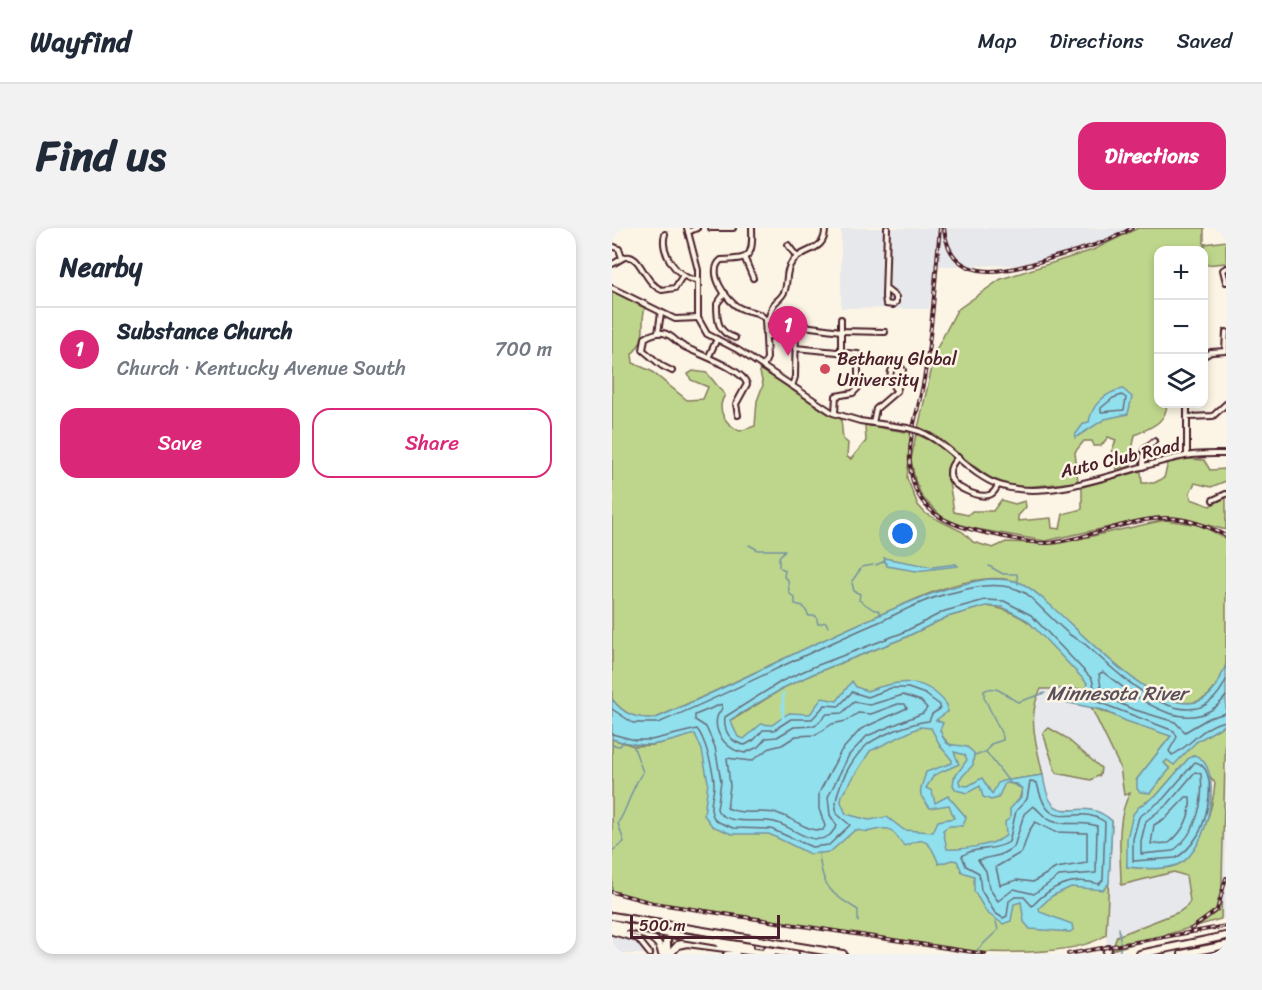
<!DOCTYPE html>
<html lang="en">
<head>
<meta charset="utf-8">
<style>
	body { margin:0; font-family:Sriracha,sans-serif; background:#f2f2f3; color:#1f2937 }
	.controls { position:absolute; right:18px; top:18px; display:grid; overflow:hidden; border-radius:12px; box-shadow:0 3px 9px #0003 }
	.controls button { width:54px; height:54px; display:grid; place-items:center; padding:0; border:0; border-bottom:2px solid #e0e1e3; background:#fff; color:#1f2937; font:30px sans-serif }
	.scale { position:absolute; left:18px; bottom:15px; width:150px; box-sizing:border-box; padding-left:6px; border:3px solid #4a1f2b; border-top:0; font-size:16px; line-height:21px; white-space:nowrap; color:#4a1f2b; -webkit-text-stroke:4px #fcf5e5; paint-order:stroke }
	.you { position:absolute; left:291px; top:306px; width:21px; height:21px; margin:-15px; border:4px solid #fff; border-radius:50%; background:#1a73e8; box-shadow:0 0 0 9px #1a73e833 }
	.badge { display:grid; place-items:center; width:39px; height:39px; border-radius:50%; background:#db2777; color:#fff; font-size:20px; font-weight:700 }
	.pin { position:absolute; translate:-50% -50px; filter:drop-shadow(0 2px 3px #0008) }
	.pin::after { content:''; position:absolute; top:32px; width:21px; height:18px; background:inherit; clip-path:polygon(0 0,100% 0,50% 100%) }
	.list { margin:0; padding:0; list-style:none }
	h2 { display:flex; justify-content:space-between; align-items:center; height:78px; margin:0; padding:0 24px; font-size:26px }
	h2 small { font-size:20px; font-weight:400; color:#747a83 }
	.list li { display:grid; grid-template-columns:39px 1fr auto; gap:18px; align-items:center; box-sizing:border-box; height:84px; padding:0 24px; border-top:2px solid #e0e1e3 }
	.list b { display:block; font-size:22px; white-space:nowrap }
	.list p { margin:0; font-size:20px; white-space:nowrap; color:#747a83 }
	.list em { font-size:20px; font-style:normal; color:#747a83 }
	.actions { display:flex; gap:12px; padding:18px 24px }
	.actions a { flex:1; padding:14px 0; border:2px solid #db2777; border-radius:18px; text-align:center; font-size:21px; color:#db2777 }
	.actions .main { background:#db2777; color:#fff }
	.icon { flex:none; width:33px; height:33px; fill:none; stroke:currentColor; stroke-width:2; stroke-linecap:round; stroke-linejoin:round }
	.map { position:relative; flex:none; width:614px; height:726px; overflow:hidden; border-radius:18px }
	header { display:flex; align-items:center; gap:36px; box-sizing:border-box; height:84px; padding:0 30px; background:#fff; border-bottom:2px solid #e0e1e3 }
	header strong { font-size:28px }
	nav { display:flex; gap:33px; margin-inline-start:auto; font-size:21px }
	.intro { display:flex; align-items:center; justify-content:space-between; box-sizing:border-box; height:144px; padding:0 36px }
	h1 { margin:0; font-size:42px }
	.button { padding:15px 27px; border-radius:18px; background:#db2777; color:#fff; font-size:21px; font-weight:700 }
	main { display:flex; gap:36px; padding:0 36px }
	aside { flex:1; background:#fff; border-radius:18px; box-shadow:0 3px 9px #0003 }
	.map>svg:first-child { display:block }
	.built { fill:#e7e8eb }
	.green { fill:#bed68c; stroke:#847a5c; stroke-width:1.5; fill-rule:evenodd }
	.water { fill:#91e0ee; stroke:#7593a0; stroke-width:1.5; fill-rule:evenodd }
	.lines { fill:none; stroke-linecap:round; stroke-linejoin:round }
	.shore { stroke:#666c79; stroke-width:1.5 }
	.stream { stroke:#7593a0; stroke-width:1.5 }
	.canal { stroke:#91e0ee; stroke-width:3 }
	.minor-casing { stroke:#4a1f2b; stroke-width:8 }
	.major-casing { stroke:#4a1f2b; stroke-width:10 }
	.highway-casing { stroke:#4a1f2b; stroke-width:10 }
	.minor { stroke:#fcf5e5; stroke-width:4 }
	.major { stroke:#fcf5e5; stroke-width:5 }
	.highway { stroke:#fcf5e5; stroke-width:6 }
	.rail-casing { stroke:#4a1f2b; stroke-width:4 }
	.rail { stroke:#fcf5e5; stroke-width:1.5; stroke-dasharray:4.5; stroke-linecap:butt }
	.minor-bridge-casing { stroke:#4a1f2b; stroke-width:8; stroke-linecap:butt }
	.highway-bridge-casing { stroke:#4a1f2b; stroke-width:10; stroke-linecap:butt }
	.minor-bridge { stroke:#fcf5e5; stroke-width:4 }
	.highway-bridge { stroke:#fcf5e5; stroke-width:6 }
	.poi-dot { fill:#d1495b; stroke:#fcf5e5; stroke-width:2 }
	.labels { text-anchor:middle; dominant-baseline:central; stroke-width:5; stroke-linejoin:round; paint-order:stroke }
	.poi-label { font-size:18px; fill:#4a1f2b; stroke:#fcf5e5; text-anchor:start }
	.street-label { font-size:18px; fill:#4a1f2b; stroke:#fcf5e5 }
	.water-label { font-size:20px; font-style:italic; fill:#5c4f5c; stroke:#fcf5e5 }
</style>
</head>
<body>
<header>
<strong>Wayfind</strong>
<nav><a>Map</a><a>Directions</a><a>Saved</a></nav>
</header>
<div class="intro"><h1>Find us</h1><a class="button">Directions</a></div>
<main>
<aside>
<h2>Nearby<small></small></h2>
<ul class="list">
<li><span class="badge">1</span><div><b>Substance Church</b><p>Church · Kentucky Avenue South</p></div><em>700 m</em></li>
</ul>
<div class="actions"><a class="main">Save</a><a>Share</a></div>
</aside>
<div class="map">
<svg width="614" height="726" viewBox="0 0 614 726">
	<rect width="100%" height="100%" fill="#fcf5e5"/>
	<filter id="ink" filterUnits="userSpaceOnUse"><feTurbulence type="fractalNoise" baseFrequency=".0167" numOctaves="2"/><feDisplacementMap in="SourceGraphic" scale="12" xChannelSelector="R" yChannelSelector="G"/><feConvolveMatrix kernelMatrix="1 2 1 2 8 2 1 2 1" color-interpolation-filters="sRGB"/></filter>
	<g filter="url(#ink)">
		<!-- built -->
		<g class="built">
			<path d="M229,0H522L497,15L422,37L325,38L317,81L229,80Z"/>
			<path d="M429,461H441L437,470L478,477L524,556L514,572L509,601V657L562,644L569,645L576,653L578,673L575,678L567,684L505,708L500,722L494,723L500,593L480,582L447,581L436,573L421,498L424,468Z"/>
			<path d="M614,548V691H609L612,549Z"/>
			<path d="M0,706L24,712L35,726H0Z"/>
		</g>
		<!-- green -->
		<g class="green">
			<path d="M526,0H592V23L546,22V176H555C554,195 539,199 523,207L519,227V237L504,241L498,227L504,212L496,209L489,218H482L480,213H472L463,224L466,254L412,259L396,256L378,250L326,210L306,200L324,122L345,82L389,51L481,22Z"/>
			<path d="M614,13V35L593,37V16Z"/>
			<path d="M3,64L33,80C27,97 38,107 20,126L21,135L39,143L75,172L91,171L96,159L79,152L76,146L81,143L95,145L113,167C103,182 114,197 128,203L143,198L145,173L151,157L147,140L215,185L229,191L231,211L236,215L235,229L239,231L254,213L253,197L300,205L295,250L306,277L314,286L351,304L361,314L381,320L394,314L444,316L553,292L588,297L614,310C614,351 614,394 614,435C613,442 609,450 605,456C578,504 514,447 489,424V443C468,418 438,369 410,356C387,345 352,353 330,361C308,368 288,379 267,387C192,420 119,457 44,490C25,491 12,487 0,471V65Z"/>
			<path d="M304,206L326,216L340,229L336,247L342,284L356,287L360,283H381L389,272L403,276L413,273L414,279L406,288V293L439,290L440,300L448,301L451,286L470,281V259L529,243L530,255H542L552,250L556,235L577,231L592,232L598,242L614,241V253L599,259L583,255L578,264L579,271L598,278L614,269V302L574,291L544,289L433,313L353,299L331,290L310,269L303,252L299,232Z"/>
			<path d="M374,378C418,381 447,424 475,455L474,461H429C414,487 425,519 431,547L399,552L393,555L405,556L410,561L407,573L399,581L480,582L500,593L494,707C467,726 402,725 367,724L41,674L0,664V511L22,518L41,517L94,502L125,489L173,459L203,445L292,410L335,389Z"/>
			<path d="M479,479L559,508L525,551L558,541L552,535L555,531L614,496L609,691L500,722L505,708L567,684L575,678L578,673L574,648L562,644L509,657C509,629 503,591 518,565L512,567L508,539ZM582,527L603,555C601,578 589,624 567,636C553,643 530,640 515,639L521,587L527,579L546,566L576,531Z"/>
			<path d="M437,500L453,509L489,540L488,547L479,552L444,545L431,505Z"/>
		</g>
		<!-- water -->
		<g class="water">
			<path d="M511,161L520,169L516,186L493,191L463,210V207L472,195L477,194C480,175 495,164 511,161Z"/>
			<path d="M272,330L321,339L344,336L346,338L304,343L275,338Z"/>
			<path d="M377,351C388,351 399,351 409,355C447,373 549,507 596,468C605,461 609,448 614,437V496L584,514L562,537L555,532L552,535L558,541L538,565L528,564L525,561V551L559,508L514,493L491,482L437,471L441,461H474L475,455L415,392L390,379L374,378L335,389L292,410L203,445L173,459L118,492L126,509L132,511L149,496L160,497L177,485L198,486L210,470L225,473L240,453L244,459L255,463C285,452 313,447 335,477V484L324,492L331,495L328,502C336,523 337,514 355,519L362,525L361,537L347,552L348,557L356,558L370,550L380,566L386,555L390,553L431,547C440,610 468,562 500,593L497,655L491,662L459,659L440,668L427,680L428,684L460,696L461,702L458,704L418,701L412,694L409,674L402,676L399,693L391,696L375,685L362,663V648L350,644L345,633L340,632L327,636C323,628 318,610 306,613C300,614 298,617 292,618C278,600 281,598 259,603C253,605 249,602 243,602L218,624L198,626L157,606H120L100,598L92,587L96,554L90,522L83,506C50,516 35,522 0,511V471C12,487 25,491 44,490C119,458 190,420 265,388C302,372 336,357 377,351ZM308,499L319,500L329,519L340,532V535L314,544C309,563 303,563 318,580L337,577L342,590L326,593L321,604L292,602L275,589L257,592L234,586L229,574L230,567L258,523ZM342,524L353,527L355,532L342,550L341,557L344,562L355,565L368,558L371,569L379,572L386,570L393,555L405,556L410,561L409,569L398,581V590L393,594L394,607C386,617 348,622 335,621L331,602L337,598H351L354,589L336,568L323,575L320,563L314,560L322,547L347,536Z"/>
			<path d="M582,527C614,536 597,622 567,636C552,643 530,640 515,639V610L521,586L527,579L546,566L576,531Z"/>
		</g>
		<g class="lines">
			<!-- shore -->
			<g class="shore">
				<path d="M510,167L514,170L512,182L489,184V180L501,170Z"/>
				<path d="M291,467L309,473L315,480L311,485L255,508L237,527L216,569L218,587L225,598L218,607C199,620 181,598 162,594C144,590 123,598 107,585L105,581L109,553L103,519L94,499L83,492V487L110,476C111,483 107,483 105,489C101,507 117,523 133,525L146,519L154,510L165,509L182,499L203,498L215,486L230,485L242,474L258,477Z"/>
				<path d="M614,468C579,515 523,469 491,444L487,446L490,467L520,481L563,494L573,504L597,490L614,485"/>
				<path d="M286,476H293L295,480L249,501L229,523L207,565V581L213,598L211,602C195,604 181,590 167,586C150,581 131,588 115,580L118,558L115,530L139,533L158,520L170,517L184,508L204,507L220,496L234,493L246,485L259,486Z"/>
				<path d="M0,481L21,495H46C121,464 193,425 267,394C289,384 312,371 335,366C361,359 390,351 415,366C429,380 443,394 458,407C463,410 469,413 474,417C506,445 582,523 614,452"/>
				<path d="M0,506L23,512H39L85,501C93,510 102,544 102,556C102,571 94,580 104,593L121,600L159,601L200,619L217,617L238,597L225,586C219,566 240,529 256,516C268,507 302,494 317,493L320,486L328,481V477L313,466L296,460H279L256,469L240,464L227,478L213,477L200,491H179L162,502H151L142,512L133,517C119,515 111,503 113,489L170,453L201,439L290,405L333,383L373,372L392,373L419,387L480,451L482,459L477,468L478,471L562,503L565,509L557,523L560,527C576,521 591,496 614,493"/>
				<path d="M583,534C608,539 595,595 584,610C579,618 572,625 564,630L521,633V611L527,589L551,571Z"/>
				<path d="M583,544L589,546C592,575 585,605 561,623L529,626V613L534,593L556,576Z"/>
				<path d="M418,554L425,555C438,612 461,572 493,594L491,652L487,656C459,648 439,658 420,678L412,669H403L397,673L395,688L391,690L383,685L369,662L367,645L354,638L350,628C362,618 382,624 397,614L404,583L415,571Z"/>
				<path d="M574,569H578C580,587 571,604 557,615L539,616L542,597L555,589Z"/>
				<path d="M421,578C428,582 431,590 440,593C455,599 471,592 485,598L484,645L447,648L422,666L402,661L386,673L377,660L374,643L366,632L388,627L402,619L412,586Z"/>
				<path d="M423,594L443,604L475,605V635L444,640L421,654L405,652L388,657L384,639L410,624L417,603Z"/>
			</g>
			<!-- stream -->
			<g class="stream">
				<path d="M137,317L146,322H173L167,329V339"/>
				<path d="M264,337L273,333"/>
				<path d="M377,338L391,346H405L406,356"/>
				<path d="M169,340L173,342L172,349L176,352L177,365L183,370V376L191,378L197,388H204L206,396L214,394L216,399"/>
				<path d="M240,353L250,339L261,337"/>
				<path d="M240,355L242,363L248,366L247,372L262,382H266L269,387"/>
				<path d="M330,508L339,518"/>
				<path d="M0,517L8,518L12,513"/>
				<path d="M375,525L398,555L411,561"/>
				<path d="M362,527L374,524L379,516L391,512V509L372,469V463C385,455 394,469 406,474L433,465"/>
				<path d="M0,623L12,614L6,595C17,578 19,560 31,544L21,517"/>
				<path d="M207,626C210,659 218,665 246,682V694"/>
				<path d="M507,700L508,711"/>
				<path d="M508,713V714"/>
				<path d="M365,722L386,702L384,694"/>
				<path d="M508,724V718"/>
			</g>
			<!-- canal -->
			<path class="canal" d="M171,492V465"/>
			<defs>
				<g id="minor">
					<path d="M75,0L86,42V90L95,106L126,122L221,185L248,193L296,200"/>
					<path d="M99,0H121"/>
					<path d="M140,0C141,30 138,31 109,32C94,44 115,74 128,80C137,85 146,82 153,91L155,130L151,139"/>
					<path d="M76,4L85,0"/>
					<path d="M53,6C47,24 66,52 86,52"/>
					<path d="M176,17L185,29"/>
					<path d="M0,18L7,21L10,30"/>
					<path d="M133,31L141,50"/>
					<path d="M0,36C4,35 8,31 13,29C29,25 31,55 50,62L63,60L71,47"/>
					<path d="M614,54L611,42L614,40"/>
					<path d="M0,60L63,91L86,90"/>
					<path d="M274,61L284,69V74L281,77L274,76L273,69L275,0"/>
					<path d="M113,65L105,76C105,92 105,104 123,110"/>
					<path d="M154,93C160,87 157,82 162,76C166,71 171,69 173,62C176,52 173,43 180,34C191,19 214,25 213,0"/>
					<path d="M46,105L49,85"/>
					<path d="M155,108L184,109"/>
					<path d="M183,120L246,126V160L241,165L224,168L223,185"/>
					<path d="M613,123L614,104"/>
					<path d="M229,125V91"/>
					<path d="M97,128L105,111"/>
					<path d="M592,128L599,124L614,123"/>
					<path d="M60,143L50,138L31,122L33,110C38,107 44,104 51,105C59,106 64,114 71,118C85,126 131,141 135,156L124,176L126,187"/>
					<path d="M180,158L183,149L184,97L229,103L273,104"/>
					<path d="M575,189L601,188L614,176"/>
					<path d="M261,195L264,181L285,163C277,155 275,141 286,134L291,142L285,163"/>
					<path d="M307,203C338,216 356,246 387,257C439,275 516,239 568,229C583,225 599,226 614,226"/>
					<path d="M575,227V176"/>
					<path d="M346,229C342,234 337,239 338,246C338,259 366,270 377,267C382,266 384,261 386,257"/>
					<path d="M531,239L532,222L542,213"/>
					<path d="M601,272L614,266"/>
					<path d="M0,704L26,711L38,726"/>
					<path d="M114,726H125"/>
				</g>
				<g id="major">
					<path d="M55,705L56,726"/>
					<path d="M52,726L55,705"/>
				</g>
				<g id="highway">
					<path d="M0,688L231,726"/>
					<path d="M0,695L15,699"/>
					<path d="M0,700C18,705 47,703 50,726"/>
					<path d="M106,714L138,719"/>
					<path d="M154,722L183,726"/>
					<path d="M58,726L66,717L75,715L159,726"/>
					<path d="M494,726L496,721"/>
					<path d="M528,726L614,708"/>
					<path d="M570,726L614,717"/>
				</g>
			</defs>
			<!-- minor casing -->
			<use href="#minor" class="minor-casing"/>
			<!-- major casing -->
			<use href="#major" class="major-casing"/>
			<!-- highway casing -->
			<use href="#highway" class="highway-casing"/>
			<!-- minor -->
			<use href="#minor" class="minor"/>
			<!-- major -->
			<use href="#major" class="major"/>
			<!-- highway -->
			<use href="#highway" class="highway"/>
			<defs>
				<g id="rail">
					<path d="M328,0C323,48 321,97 313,145C309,175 296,205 298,235C301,290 344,299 388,308C404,311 421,316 437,315C477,311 514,291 553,290C576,290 595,298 614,308"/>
					<path d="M332,0C339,65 407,40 446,28C471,21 497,14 520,0"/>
					<path d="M0,664L41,675L373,726"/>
					<path d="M579,701L605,682L614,650"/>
					<path d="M456,726L614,698"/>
				</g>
			</defs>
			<!-- rail casing -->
			<use href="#rail" class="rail-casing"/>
			<!-- rail -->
			<use href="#rail" class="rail"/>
			<defs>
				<path id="minor-bridge" d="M296,200L307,203"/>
				<path id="highway-bridge" d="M15,699L106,714"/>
			</defs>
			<!-- minor-bridge casing -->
			<use href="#minor-bridge" class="minor-bridge-casing"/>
			<!-- highway-bridge casing -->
			<use href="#highway-bridge" class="highway-bridge-casing"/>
			<!-- minor-bridge -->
			<use href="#minor-bridge" class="minor-bridge"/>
			<!-- highway-bridge -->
			<use href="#highway-bridge" class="highway-bridge"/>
		</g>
	</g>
	<!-- markers -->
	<circle class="poi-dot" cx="213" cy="141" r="6"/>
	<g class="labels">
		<!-- poi labels -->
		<g class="poi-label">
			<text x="225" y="131">Bethany Global<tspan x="225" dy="21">University</tspan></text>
		</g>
		<!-- street labels -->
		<g class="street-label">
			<text transform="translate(508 230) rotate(-13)">Auto Club Road</text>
		</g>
		<!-- water labels -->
		<g class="water-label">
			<text x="505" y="465">Minnesota River</text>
		</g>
	</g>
</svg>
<div class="controls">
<button>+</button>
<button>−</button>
<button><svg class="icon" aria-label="layers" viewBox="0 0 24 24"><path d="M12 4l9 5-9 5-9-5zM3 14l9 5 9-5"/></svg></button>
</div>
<div class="scale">500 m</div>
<div class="you"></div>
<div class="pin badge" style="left:176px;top:128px">1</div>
</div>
</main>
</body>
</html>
